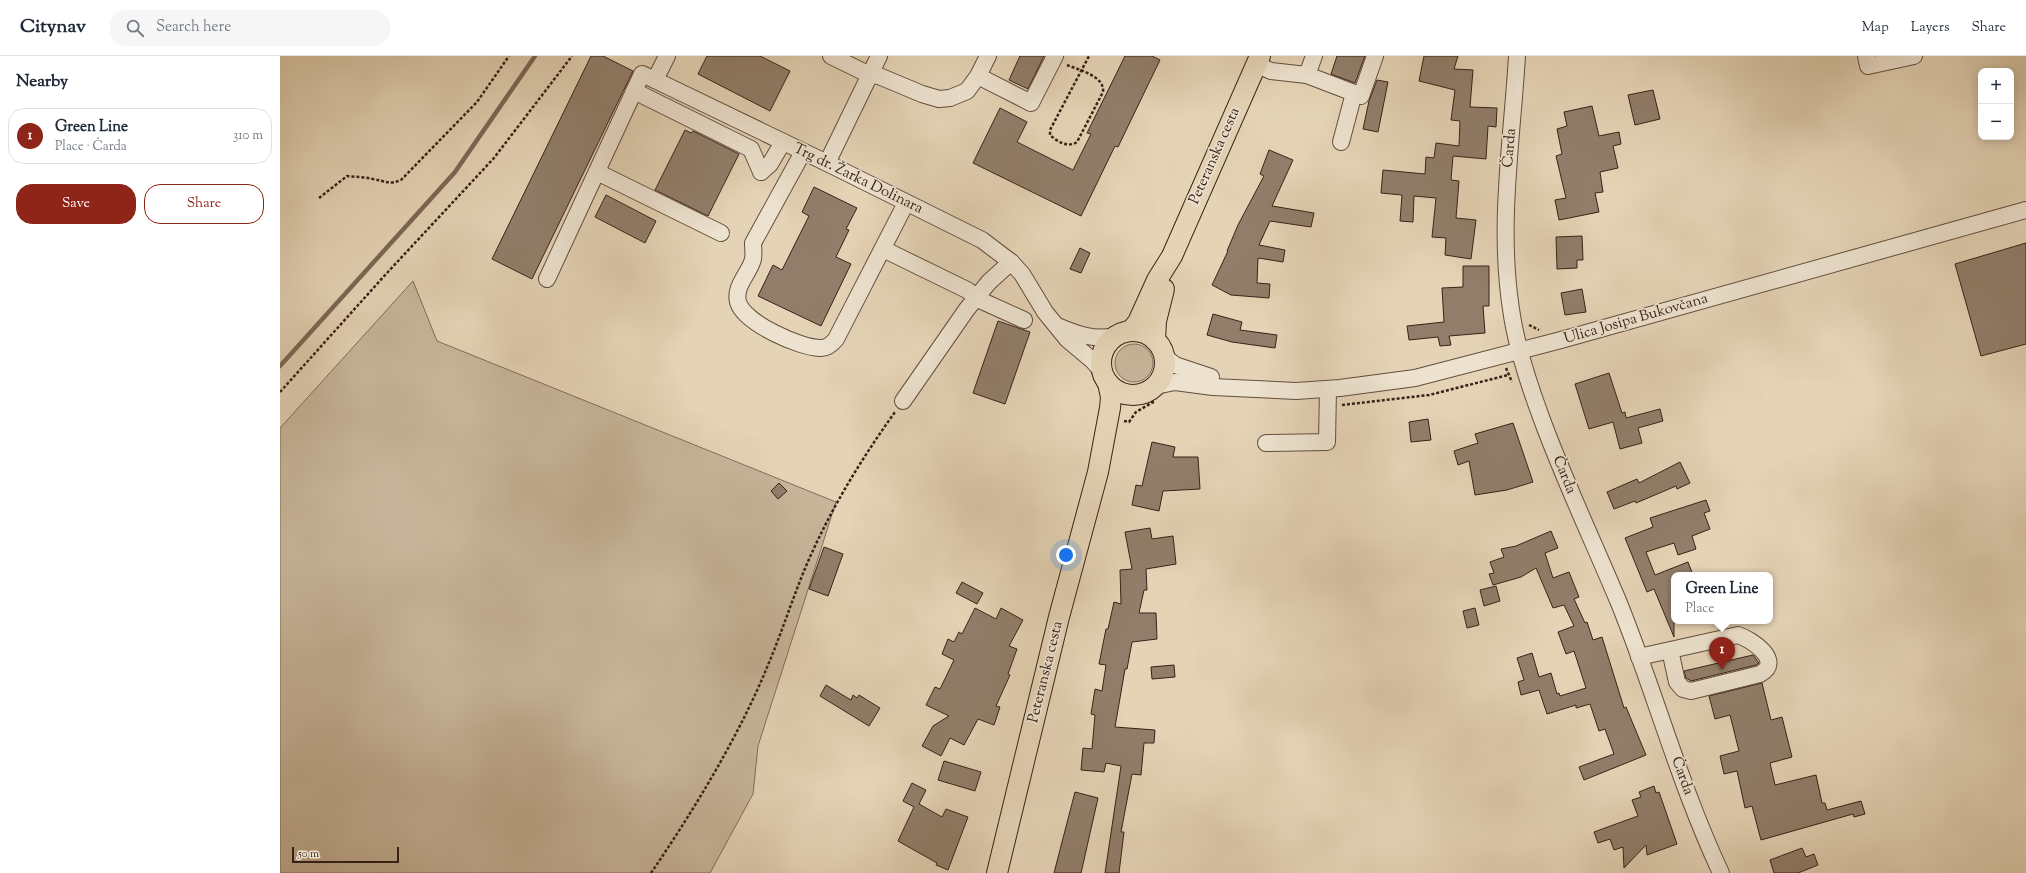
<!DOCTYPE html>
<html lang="en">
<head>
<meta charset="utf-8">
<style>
	body { margin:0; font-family:"Sorts Mill Goudy",serif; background:#f6f6f7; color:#1f2937 }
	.controls { position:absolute; right:12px; top:12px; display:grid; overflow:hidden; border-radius:8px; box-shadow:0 2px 10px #0003 }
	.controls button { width:36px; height:36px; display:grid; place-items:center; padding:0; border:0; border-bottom:1px solid #e0e1e3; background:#fff; color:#1f2937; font:20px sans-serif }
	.scale { position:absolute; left:12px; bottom:10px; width:107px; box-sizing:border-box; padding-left:4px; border:2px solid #382218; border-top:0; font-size:11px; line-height:14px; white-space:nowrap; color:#382218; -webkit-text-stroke:3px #ede2cf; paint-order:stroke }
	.you { position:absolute; left:786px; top:499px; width:14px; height:14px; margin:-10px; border:3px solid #fff; border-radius:50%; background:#1a73e8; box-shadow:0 0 0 6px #1a73e833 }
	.badge { display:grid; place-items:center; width:26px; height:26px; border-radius:50%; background:#8f2418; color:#fff; font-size:13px; font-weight:700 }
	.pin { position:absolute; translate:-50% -33px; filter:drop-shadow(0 1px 2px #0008) }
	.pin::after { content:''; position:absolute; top:21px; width:14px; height:12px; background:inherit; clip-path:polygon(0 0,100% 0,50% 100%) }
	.popup { position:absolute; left:1391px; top:516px; width:102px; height:52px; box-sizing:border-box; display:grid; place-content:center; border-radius:8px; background:#fff; filter:drop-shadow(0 1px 3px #0005); font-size:13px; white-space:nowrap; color:#747a83 }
	.popup b { font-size:15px; color:#1f2937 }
	.popup::after { content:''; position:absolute; left:50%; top:100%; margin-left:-8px; border:8px solid transparent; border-top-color:#fff }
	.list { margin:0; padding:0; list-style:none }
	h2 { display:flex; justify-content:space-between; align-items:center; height:52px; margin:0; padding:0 16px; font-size:17px }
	h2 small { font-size:13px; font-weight:400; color:#747a83 }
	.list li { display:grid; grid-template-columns:26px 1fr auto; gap:12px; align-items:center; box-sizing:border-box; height:56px; margin:0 8px 8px; padding:0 8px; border:1px solid #e0e1e3; border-radius:16px }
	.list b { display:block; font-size:15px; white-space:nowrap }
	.list p { margin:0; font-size:13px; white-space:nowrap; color:#747a83 }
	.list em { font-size:13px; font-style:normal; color:#747a83 }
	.actions { display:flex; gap:8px; padding:12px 16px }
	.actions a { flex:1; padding:9px 0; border:1px solid #8f2418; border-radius:16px; text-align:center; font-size:14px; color:#8f2418 }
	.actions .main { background:#8f2418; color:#fff }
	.icon { flex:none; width:22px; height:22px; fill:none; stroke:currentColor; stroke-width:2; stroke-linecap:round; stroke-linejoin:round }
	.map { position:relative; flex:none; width:1746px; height:817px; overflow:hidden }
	header { display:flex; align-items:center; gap:24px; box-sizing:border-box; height:56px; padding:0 20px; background:#fff; border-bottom:1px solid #e0e1e3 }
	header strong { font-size:19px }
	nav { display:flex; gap:22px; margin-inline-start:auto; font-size:14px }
	.search { width:280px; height:36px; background:#f6f6f7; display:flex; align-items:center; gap:10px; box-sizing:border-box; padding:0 14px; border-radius:16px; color:#747a83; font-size:15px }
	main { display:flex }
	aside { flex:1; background:#fff }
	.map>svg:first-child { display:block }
	.green { fill:#c7b59a; stroke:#806c59 }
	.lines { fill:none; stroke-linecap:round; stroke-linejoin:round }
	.stream { stroke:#7c6856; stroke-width:4.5 }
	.building { fill:#917e6a; stroke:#382218 }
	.minor-casing { stroke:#634e3f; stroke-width:18 }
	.major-casing { stroke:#382218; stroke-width:22 }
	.path { stroke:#382218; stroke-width:2.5; stroke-dasharray:3 2; stroke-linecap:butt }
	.minor { stroke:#ede2cf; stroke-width:16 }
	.major { stroke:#e4d3b5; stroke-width:20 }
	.labels { text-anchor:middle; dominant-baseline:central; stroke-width:3.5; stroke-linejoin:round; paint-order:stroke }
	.street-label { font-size:15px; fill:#382218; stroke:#ede2cf }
</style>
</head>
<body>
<header>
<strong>Citynav</strong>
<div class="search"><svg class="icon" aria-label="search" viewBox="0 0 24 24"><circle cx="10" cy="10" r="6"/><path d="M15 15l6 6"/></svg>Search here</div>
<nav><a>Map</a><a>Layers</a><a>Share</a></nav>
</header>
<main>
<aside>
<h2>Nearby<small></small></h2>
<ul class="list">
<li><span class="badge">1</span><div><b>Green Line</b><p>Place · Čarda</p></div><em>310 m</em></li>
</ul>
<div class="actions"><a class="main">Save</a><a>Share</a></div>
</aside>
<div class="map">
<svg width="1746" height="817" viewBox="0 0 1746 817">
	<rect width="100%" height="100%" fill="#e4d3b5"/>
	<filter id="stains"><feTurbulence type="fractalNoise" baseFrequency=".005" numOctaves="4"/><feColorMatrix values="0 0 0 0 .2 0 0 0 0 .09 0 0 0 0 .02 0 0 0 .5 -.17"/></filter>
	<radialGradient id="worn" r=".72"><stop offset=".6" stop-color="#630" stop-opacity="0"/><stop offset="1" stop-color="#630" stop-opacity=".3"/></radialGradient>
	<!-- green -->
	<g class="green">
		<path d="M133,225L157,285L556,446L478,690L473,738L430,817H0V372Z"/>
		<circle cx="854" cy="307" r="19"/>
	</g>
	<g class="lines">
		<!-- stream -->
		<path class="stream" d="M0,310L175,116L255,0"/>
	</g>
	<!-- building -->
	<g class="building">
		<path d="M311,0H323L353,15L252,223L212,203Z"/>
		<path d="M427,0H480L510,15L490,55L418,18Z"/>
		<path d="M740,0H764L748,33L729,24Z"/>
		<path d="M845,0H872L880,4L838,91L835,90L801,160L693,107L720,52L747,66L737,86L793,114L811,78L807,77Z"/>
		<path d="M1057,0H1085L1075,27L1051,18Z"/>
		<path d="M1144,0H1178L1174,13L1193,14L1190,51L1217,52L1216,71L1208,70L1206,103L1173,100L1171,124L1179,125L1176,162L1196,164L1191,203L1165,199L1166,182L1152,181L1156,142L1134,140L1133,166L1120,165L1122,139L1101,137L1103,114L1145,118L1146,101L1154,102L1156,87L1179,90L1180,65L1171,64L1175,34L1139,25Z"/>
		<path d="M1097,24L1108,26L1098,76L1083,73L1089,45Z"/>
		<path d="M1373,34L1380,63L1355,69L1348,39Z"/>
		<path d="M1312,50L1319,80L1339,76L1341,88L1333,90L1338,112L1320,116L1323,136L1315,137L1319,156L1279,164L1275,144L1286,142L1276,100L1282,98L1277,73L1287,70L1284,56Z"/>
		<path d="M405,74L411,77L413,75L459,98L428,160L375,134Z"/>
		<path d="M989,94L1013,104L992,150L1034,157L1031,171L990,165L979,189L1005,194L1003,206L978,202L977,227L990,228L989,242L951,239L932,229L948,195H947L958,169L984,120L980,118Z"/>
		<path d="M534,131L577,152L566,173L569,174L556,201L571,208L541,270L478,240L493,209L502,214L529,160L522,156Z"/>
		<path d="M326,139L376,165L365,187L315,161Z"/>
		<path d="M1302,180L1303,204H1297V212L1277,213L1276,181Z"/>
		<path d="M1746,187V288L1701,300L1675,208Z"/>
		<path d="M800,192L810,197L801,217L790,213Z"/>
		<path d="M1183,210H1209V250H1203L1205,277L1169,280L1171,289L1160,290L1158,281L1129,284L1127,270L1164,266L1162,232L1183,231Z"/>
		<path d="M1302,233L1306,256L1285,259L1281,237Z"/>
		<path d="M933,258L962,266L960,274L997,279L995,292L952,286L927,279Z"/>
		<path d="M718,265L750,276L725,348L693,337Z"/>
		<path d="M1329,317L1342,357L1345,356L1346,362L1380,353L1383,365L1358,372L1362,387L1340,393L1333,366L1309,373L1295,328Z"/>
		<path d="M1148,363L1151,384L1131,386L1129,366Z"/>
		<path d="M1233,367L1253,426L1227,434L1195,439L1189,405L1178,409L1174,395L1198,387L1195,378Z"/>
		<path d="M872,386L895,391L893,401H918L920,433L883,435L879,455L852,449L856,429L862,430Z"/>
		<path d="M1400,406L1410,427L1397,433L1396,430L1356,447L1355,445L1334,453L1327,436L1357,423L1359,427Z"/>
		<path d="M499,427L507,435L498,443L491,435Z"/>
		<path d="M1426,444L1430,455L1424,457L1430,473L1412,480L1416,493L1398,499L1394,487L1366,496L1375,519L1408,506L1413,519H1394V581L1374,533L1367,536L1345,482L1373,471L1370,462Z"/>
		<path d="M870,472L872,483L893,480L896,508L866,513L867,534H864L859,557H876L877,583L852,586L847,613H845L835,671L875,674L874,687H864L861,719L852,718L841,776H844L839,817H825L841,710L826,707L824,716L801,714L803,692L812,693L815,659L811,658L815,633L822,635L826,609L819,608L826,573H828L834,546L841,548L840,514L852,513L845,476Z"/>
		<path d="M1271,475L1278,492L1265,497L1273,522L1289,516L1299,541L1294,543L1305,567L1307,566L1313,584L1322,581L1344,652L1346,651L1366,699L1304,724L1299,711L1334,698L1325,673L1319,675L1310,648L1296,652V649L1267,658L1259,634L1241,639L1238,626L1244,624L1237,602L1252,597L1259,621L1271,617L1277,638L1279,637L1280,640L1306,632L1294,595L1286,598L1278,576L1294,570L1284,549L1273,552L1256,512L1241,521L1213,529L1209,518L1214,517L1210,506L1224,501L1221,493L1236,490Z"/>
		<path d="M544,491L563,498L548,540L529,533Z"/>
		<path d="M682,526L703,537L697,548L676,537Z"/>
		<path d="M1216,530L1220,545L1204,550L1200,534Z"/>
		<path d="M695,552L716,563L721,552L743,564L729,590L737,593L728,618L730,619L716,650L720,651L714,669L698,663L684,689L670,682L661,700L642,690L653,670L669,660L646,649L655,631L660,633L674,604L662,598L668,583L674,586L679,576L682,578Z"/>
		<path d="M1195,552L1199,569L1187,572L1183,555Z"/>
		<path d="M1473,599L1479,607L1476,609L1411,625L1406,622L1404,615Z"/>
		<path d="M894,609L895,621L872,623L871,611Z"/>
		<path d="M1482,627L1491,664L1502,661L1512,701L1490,707L1495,729L1536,719L1542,747H1545L1547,754L1581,745L1585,758L1574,761L1573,758L1481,784L1472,750L1465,752L1457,715L1444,718L1440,700L1459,695L1450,659L1435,663L1429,640Z"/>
		<path d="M546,629L571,644L573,639L577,642L579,639L600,652L589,670L540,640Z"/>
		<path d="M664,705L701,716L695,735L658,724Z"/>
		<path d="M632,727L646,734L639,748L662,761L666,753L688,761L668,814L656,809L657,807L618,785L634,751L623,745Z"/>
		<path d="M1374,730L1376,737L1379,736L1397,788L1367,799L1366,789L1344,812L1343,791L1334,794L1330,783L1318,787L1314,776L1358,760L1352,744L1361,741L1359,736Z"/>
		<path d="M795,736L818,742L801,817H774Z"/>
		<path d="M1522,792L1526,801L1534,798L1538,809L1518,817H1494L1490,804Z"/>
	</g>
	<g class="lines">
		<defs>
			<g id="minor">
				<path d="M387,0L375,24L547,107L702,184L731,206L742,218L765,256L787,283L812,304L822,315"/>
				<path d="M551,0L590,19L599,20L642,38L659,43L670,42L687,35L698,20L708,0"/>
				<path d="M1237,0C1232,84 1218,169 1231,253C1236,290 1248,326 1261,361C1284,424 1313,485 1339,547C1375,636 1400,730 1441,817"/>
				<path d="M1586,0L1588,10L1634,0"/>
				<path d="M975,8L991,15L1027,19L1034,0"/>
				<path d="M1027,19L1074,37L1061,86"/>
				<path d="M698,20L751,47L775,0"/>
				<path d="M354,35L471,93L481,116"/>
				<path d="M1074,37L1081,40L1095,0"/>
				<path d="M523,96L473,187C473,192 474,198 473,203C470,217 454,229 458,246C464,267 520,292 541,292C548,292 552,288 556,283L626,147"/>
				<path d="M547,107L599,0"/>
				<path d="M317,116L441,177"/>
				<path d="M481,116L490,108L503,86"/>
				<path d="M603,193L687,234L702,245L744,264"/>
				<path d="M267,223L362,18L375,24"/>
				<path d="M780,271C799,279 814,284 835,280"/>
				<path d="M885,301L895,309L931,321"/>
				<path d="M875,330L895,326L933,331L1016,335L1060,332L1135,322L1281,284L1746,154"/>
				<path d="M623,345L687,253L709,226L731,206"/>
				<path d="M986,387L1047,386L1048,333"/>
				<path d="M1359,601L1458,579C1471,583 1504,605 1480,618L1411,635L1403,633L1397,626L1390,594"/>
			</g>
			<g id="major">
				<path d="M851,275L858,266L877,224L892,200L980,0"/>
				<circle cx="853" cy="307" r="32"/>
				<path d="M875,284L876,265L884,233"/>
				<path d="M717,817L779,561L818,416L830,352L831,341L828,327"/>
			</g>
		</defs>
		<!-- minor casing -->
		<use href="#minor" class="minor-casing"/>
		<!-- major casing -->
		<use href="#major" class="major-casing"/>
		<!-- path -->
		<g class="path">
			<path d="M787,9C799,14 825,20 823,36L797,86C788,92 778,86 770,79V74L809,0"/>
			<path d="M39,142L67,120C76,121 85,121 93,123C105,125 109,129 121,124L197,46L229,0"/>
			<path d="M1249,269L1259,274"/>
			<path d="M1226,312L1232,326"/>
			<path d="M0,336L106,218L214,102L292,0"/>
			<path d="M1062,349L1149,339L1228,319"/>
			<path d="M844,365L849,366L856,356L875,345"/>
			<path d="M371,817C414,754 459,680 488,609C505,569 517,527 536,488C558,441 585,398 615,356"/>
		</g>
		<!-- minor -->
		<use href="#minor" class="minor"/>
		<!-- major -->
		<use href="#major" class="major"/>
	</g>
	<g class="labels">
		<!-- street labels -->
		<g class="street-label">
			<text transform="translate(1230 92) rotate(-85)">Čarda</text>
			<text transform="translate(935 100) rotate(-66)">Peteranska cesta</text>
			<text transform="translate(578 123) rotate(26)">Trg dr. Žarka Dolinara</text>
			<text transform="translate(1356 263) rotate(-16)">Ulica Josipa Bukovčana</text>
			<text transform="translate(1284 419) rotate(68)">Čarda</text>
			<text transform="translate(766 616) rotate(-76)">Peteranska cesta</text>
			<text transform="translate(1402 720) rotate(70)">Čarda</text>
		</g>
	</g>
	<rect width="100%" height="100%" filter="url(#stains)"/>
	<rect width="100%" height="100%" fill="url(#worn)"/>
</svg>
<div class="controls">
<button>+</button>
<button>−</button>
</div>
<div class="scale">50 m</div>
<div class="you"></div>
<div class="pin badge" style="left:1442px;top:614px">1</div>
<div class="popup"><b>Green Line</b>Place</div>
</div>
</main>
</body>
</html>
